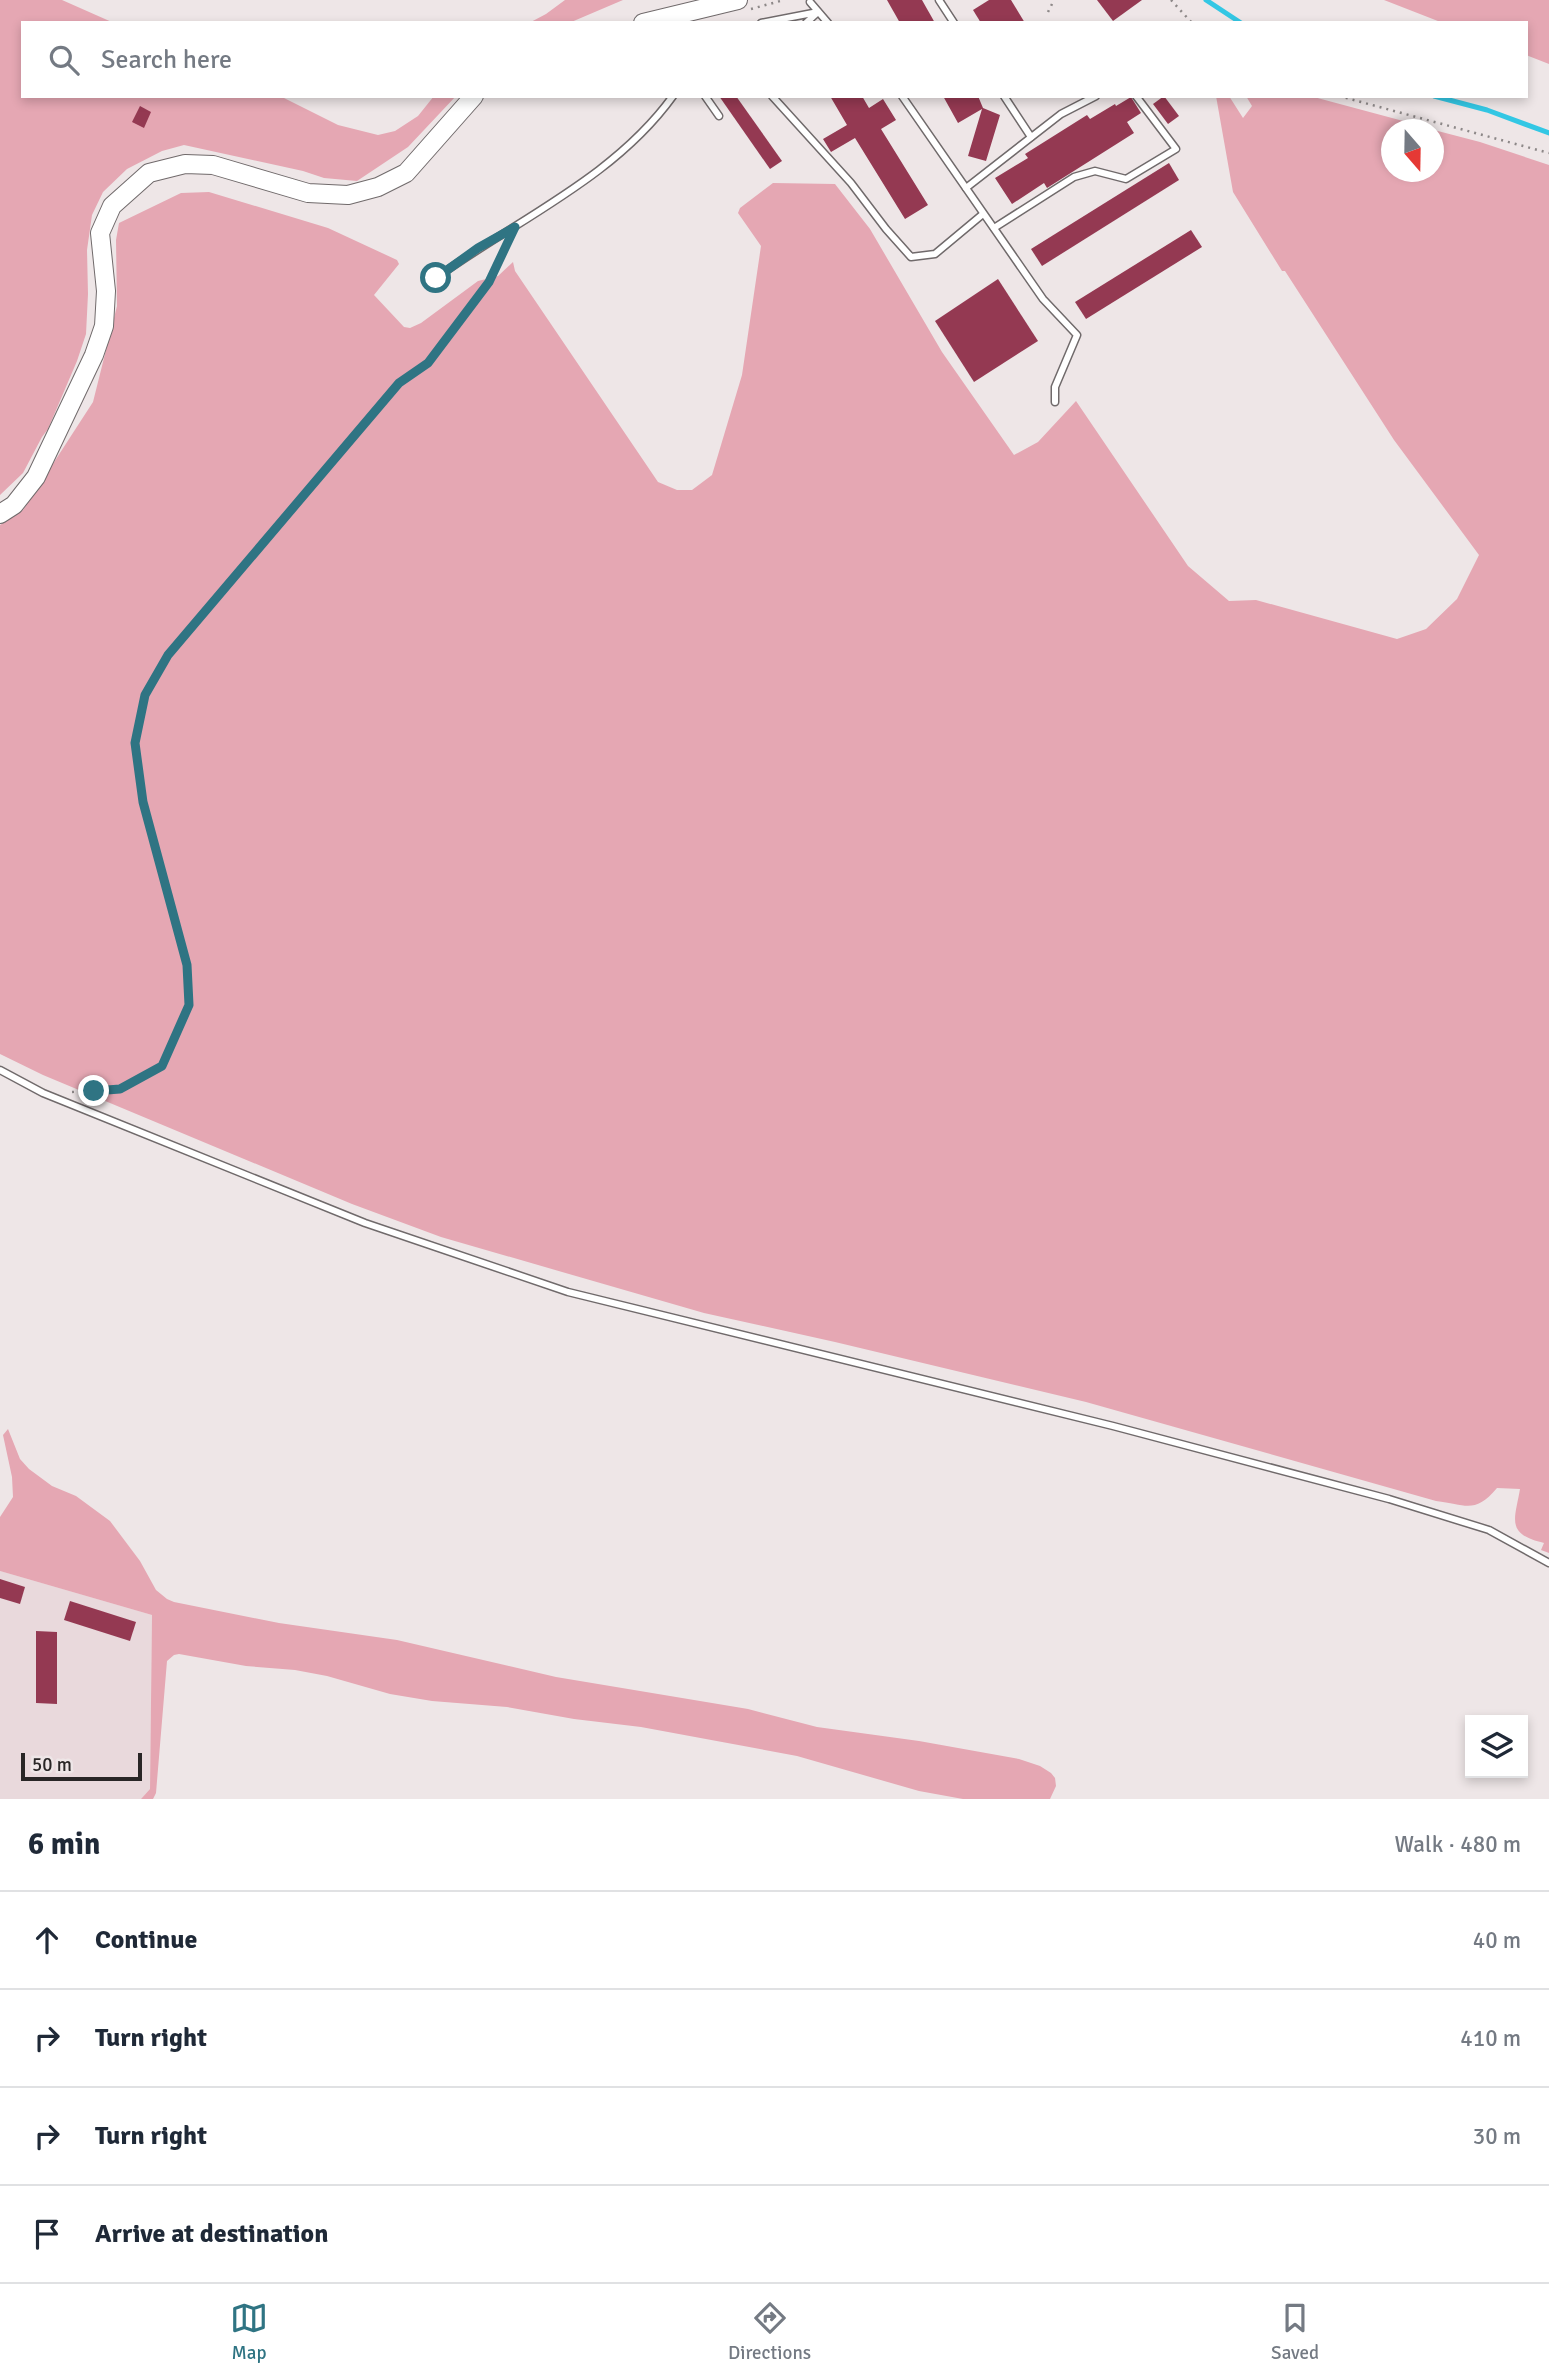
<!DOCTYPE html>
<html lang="en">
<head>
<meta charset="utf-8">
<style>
	body { margin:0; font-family:Signika,sans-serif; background:#f2f2f3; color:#1f2937 }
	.controls { position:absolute; right:21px; bottom:21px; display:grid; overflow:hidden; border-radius:0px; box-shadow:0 4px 10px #0003 }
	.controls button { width:63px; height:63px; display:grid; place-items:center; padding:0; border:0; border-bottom:2px solid #e0e1e3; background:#fff; color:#1f2937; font:35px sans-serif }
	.compass { position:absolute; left:1381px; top:119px; width:63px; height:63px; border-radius:50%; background:#fff; box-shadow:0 4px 10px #0003; rotate:160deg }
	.scale { position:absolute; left:21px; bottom:18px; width:121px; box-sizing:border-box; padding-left:7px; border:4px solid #292626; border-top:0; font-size:19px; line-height:24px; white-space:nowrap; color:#292626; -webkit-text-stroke:5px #eee6e7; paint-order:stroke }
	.stop { position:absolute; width:21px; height:21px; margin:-16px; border:5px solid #2f7483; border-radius:50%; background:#fff }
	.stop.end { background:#2f7483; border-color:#fff; box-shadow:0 2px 7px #0008 }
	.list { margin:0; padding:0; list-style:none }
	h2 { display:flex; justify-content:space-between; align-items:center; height:91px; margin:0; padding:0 28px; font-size:30px }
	h2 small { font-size:23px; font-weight:400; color:#747a83 }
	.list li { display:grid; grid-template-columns:46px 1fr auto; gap:21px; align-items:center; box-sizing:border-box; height:98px; padding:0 28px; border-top:2px solid #e0e1e3 }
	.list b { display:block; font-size:26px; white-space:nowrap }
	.list em { font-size:23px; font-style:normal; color:#747a83 }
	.icon { flex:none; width:38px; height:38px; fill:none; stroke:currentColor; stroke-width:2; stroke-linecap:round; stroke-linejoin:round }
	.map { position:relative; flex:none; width:1549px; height:1799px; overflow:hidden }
	.search { position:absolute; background:#fff; box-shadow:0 4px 10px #0003; left:21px; right:21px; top:21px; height:77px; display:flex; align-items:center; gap:18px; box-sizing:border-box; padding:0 24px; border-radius:0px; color:#747a83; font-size:26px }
	.sheet { height:483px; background:#fff }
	nav { display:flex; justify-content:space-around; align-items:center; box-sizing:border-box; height:98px; border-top:2px solid #e0e1e3; background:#fff; font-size:19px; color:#747a83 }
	nav a { display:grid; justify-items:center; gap:4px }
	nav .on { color:#2f7483 }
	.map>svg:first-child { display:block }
	.built { fill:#e9d9dc }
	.green { fill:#e5a7b3 }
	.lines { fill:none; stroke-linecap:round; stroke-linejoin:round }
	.stream { stroke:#33c7e4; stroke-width:5 }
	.building { fill:#943952 }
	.service-casing { stroke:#706a6b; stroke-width:9 }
	.secondary-casing { stroke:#706a6b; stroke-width:20 }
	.path { stroke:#8d8888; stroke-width:2.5; stroke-dasharray:2 5; stroke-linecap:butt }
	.service { stroke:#fff; stroke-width:6 }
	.secondary { stroke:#fff; stroke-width:18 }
	.route { stroke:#2f7483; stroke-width:9 }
</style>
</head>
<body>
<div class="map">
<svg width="1549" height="1799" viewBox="0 0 1549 1799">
	<rect width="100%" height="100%" fill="#eee6e7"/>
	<!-- built -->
	<path class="built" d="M0,1571L152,1615L150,1789L141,1799H0Z"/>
	<!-- green -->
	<g class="green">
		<path d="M0,0H62L114,23H23V96H280L338,125L378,135L395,131L418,116L434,96H456L408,147L357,181L324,178L303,171L184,145L162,151L127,169L103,192L92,215L87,250L88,294L86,334L77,361L48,429L42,437L23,473L0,495Z"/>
		<path d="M565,0H623L569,23H529L546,14Z"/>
		<path d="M1384,0H1549V64L1526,55V23H1443Z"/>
		<path d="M1216,96H1229L1243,118L1252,106L1246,96H1310L1433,129L1392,130V172H1434V130L1480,142L1549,165V1553L1541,1550L1544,1543C1505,1534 1515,1519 1520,1489L1497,1488C1475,1514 1467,1505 1436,1501L1086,1402L835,1342L704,1313L441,1237L352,1204L43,1075L0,1054V525L23,510L93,402L117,306L116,240L119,223L181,193L209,192L328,228L397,260L399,264L374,295L404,327L410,328L421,323L478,281L498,276L513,262L515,271L658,482L677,490H692L712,475L742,375L761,246L738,213L740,208L773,183L835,184L870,229L942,352L1014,455L1038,442L1076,401L1188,566L1229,601L1256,600L1397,639L1426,629L1457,599L1479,555L1394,440L1285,271H1282L1233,192Z"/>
		<path d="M8,1429L20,1459L29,1469L52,1486L76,1496L110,1521L140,1561L156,1590L167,1599L174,1602L279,1623L397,1640L556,1677L748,1709L817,1727L919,1741L1019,1759L1040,1766L1051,1773L1055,1778L1056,1786L1050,1799H963L919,1791L797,1756L641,1727L574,1719L507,1707L432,1701L390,1694L327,1676L295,1670L246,1666L179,1654L174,1655L167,1661L156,1793L153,1799H141L150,1789L152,1615L0,1571V1517L13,1497L12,1477L3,1435Z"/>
	</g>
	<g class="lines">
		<!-- stream -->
		<g class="stream">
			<path d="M1206,0L1241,23"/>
			<path d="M1434,96L1487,110L1549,133"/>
		</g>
	</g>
	<!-- building -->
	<g class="building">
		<path d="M887,0H922L935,23H900Z"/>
		<path d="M989,0H1011L1025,23H981L973,10Z"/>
		<path d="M1097,0H1142L1113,21Z"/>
		<path d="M719,96H736L782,161L770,169Z"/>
		<path d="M830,96H862L869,108L883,99L896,120L881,129L928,205L905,219L855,138L831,152L823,139L847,125Z"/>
		<path d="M943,96H978L983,108L1000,115L986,161L968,156L982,109L958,123Z"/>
		<path d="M1164,96L1179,116L1168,124L1153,104Z"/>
		<path d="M1131,97L1141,113L1127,122L1134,133L1047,188L1044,183L1012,204L995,178L1028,158L1025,154L1087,115L1090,119L1115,104L1116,106Z"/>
		<path d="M140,106L151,112L144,128L132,122Z"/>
		<path d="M1169,163L1179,180L1042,266L1031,249Z"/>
		<path d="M1191,230L1202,247L1086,319L1075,302Z"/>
		<path d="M998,279L1038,341L974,382L935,321Z"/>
		<path d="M0,1579L25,1587L20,1604L0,1598Z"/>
		<path d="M70,1601L136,1622L130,1641L64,1620Z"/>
		<path d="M36,1631L57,1632V1704L36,1703Z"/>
	</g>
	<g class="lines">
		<defs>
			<g id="service">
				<path d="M939,0L954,23"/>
				<path d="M810,2L828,23"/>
				<path d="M761,23L818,12L806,23"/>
				<path d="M705,96L719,116"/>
				<path d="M772,96L851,183L886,229L911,257L935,254L983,214"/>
				<path d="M902,96L1043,299L1077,335L1055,387V402"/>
				<path d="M1004,96L1031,137"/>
				<path d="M966,188L1061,114L1096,96"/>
				<path d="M994,228L1074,177L1095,171L1126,179L1176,149L1136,96"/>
				<path d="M436,278C516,220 614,178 673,96"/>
				<path d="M0,1070L43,1093L365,1223L568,1292L1113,1426L1389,1499L1489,1530L1549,1563"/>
			</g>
			<g id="secondary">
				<path d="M643,23L738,0"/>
				<path d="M0,514L14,505L36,477L94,355L104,326L106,291L100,233L112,206L149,173L185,164L213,165L308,193L348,195L378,187L406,173L474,96"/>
			</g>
		</defs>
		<!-- service casing -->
		<use href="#service" class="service-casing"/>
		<!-- secondary casing -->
		<use href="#secondary" class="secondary-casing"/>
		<!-- path -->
		<g class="path">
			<path d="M1171,0L1192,23"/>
			<path d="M751,9L784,0"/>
			<path d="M1048,12L1054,0"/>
			<path d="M1339,96L1549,153"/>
			<path d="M72,1092L120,1089L162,1066L189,1005L187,965L143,802L136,743L145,695L168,655L399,383L428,363L489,282L506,245"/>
		</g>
		<!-- service -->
		<use href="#service" class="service"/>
		<!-- secondary -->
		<use href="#secondary" class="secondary"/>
	</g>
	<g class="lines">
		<!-- route -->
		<path class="route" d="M94,1091L120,1089L162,1066L189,1005L187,965L143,802L135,743L145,695L168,655L399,383L428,363L489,282L515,227L478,248L436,278"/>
	</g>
</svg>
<div class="controls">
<button><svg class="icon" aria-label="layers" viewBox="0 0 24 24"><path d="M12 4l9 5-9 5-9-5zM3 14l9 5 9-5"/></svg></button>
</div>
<svg class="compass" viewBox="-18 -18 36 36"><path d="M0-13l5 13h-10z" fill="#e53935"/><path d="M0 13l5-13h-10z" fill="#747a83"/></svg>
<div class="scale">50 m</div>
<div class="stop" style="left:436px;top:278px"></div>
<div class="stop end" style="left:94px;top:1091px"></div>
<div class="search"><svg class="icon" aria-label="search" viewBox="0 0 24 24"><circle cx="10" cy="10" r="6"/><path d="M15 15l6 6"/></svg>Search here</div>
</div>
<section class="sheet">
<h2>6 min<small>Walk · 480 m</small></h2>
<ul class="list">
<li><svg class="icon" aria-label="ahead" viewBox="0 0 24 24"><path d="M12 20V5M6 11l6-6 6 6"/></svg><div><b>Continue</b></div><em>40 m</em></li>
<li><svg class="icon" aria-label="right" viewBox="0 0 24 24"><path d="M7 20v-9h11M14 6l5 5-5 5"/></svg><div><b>Turn right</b></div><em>410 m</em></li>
<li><svg class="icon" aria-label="right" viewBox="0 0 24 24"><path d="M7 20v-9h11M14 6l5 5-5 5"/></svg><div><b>Turn right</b></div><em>30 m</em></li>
<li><svg class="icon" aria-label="arrive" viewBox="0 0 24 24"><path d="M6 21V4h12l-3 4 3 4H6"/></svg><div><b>Arrive at destination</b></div></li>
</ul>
</section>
<nav>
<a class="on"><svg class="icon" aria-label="map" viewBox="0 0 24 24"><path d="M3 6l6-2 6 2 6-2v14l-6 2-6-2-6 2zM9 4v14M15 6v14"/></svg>Map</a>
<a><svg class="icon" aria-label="directions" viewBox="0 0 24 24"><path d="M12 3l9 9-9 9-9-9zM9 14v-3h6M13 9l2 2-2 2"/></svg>Directions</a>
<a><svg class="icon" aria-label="saved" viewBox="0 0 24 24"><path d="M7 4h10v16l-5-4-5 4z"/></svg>Saved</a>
</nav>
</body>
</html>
